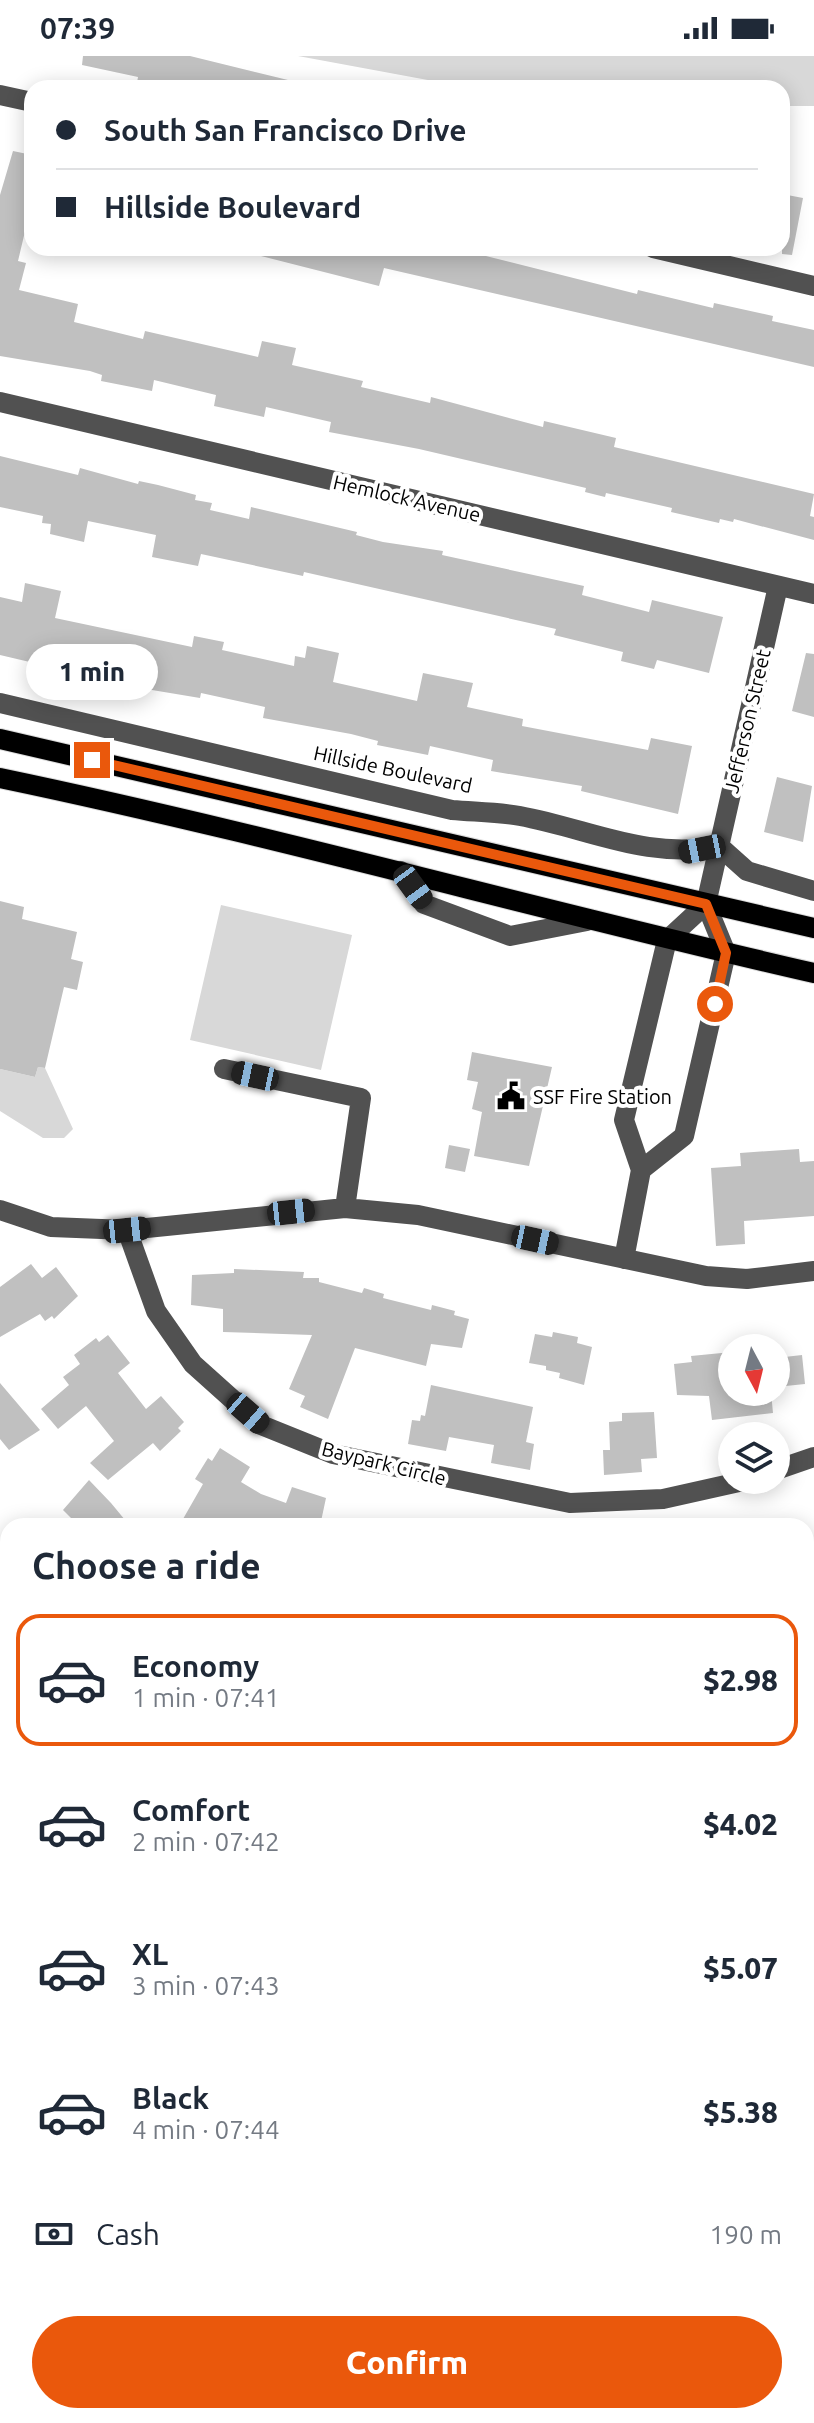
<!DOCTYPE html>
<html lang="en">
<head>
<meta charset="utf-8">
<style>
	body { margin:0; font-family:Ubuntu,sans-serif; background:#f6f6f7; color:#1f2937; height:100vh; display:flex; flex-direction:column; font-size:30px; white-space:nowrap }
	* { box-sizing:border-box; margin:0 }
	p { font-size:26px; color:#747a83 }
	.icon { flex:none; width:44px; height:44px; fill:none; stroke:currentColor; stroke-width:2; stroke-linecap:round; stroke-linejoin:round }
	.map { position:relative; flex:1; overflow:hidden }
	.side { position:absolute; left:0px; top:1462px; width:814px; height:906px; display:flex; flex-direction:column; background:#fff; border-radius:24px 24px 0 0; box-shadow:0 4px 20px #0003 }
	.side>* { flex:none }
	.guide { position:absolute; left:24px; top:24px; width:766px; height:176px; border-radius:24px; box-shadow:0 4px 20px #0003; display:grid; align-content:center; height:176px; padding:0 32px; background:#fff }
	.needle { width:52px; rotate:173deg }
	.fabs { position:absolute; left:718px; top:1278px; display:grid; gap:16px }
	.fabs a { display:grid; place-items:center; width:72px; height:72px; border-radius:50%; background:#fff; box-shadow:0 4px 20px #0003; font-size:40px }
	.end { position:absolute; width:36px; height:36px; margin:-18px; border:10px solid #ea580c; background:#fff; box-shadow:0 0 0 4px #fff }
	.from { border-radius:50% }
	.bubble { position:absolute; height:56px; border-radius:28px; background:#fff; box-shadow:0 4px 20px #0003; font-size:26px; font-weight:800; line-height:56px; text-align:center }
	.car { position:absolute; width:24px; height:48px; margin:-24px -12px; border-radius:10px; box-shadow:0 0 6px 2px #0007; background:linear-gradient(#222 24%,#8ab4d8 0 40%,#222 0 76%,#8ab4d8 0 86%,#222 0) }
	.guide b { display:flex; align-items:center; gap:28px; height:76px; font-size:30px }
	.guide b+b { border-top:2px solid #e0e1e3 }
	.guide i { width:20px; height:20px; background:#1f2937 }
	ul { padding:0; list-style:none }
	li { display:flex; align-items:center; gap:24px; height:132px; margin:0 16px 12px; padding:0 16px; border:4px solid transparent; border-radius:24px }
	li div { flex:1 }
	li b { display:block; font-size:30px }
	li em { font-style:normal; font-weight:800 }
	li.current { border-color:#ea580c }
	li>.icon { width:72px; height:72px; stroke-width:1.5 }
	h2 { padding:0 32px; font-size:36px; line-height:96px }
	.pay { display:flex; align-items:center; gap:20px; height:88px; padding:0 32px; font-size:30px }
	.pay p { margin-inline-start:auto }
	.primary-button { display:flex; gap:16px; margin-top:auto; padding:16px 32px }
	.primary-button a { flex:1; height:92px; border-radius:48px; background:#ea580c; color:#fff; font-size:32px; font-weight:800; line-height:92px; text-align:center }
	.status { display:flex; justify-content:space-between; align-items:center; height:56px; padding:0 40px; background:#fff; direction:ltr }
	.status svg { height:22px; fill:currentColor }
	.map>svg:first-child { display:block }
</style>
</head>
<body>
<div class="status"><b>07:39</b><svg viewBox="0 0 49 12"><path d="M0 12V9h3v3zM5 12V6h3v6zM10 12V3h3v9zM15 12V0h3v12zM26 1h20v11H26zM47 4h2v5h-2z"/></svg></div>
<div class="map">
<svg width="814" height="2367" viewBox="0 0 814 2367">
	<rect width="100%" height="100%" fill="#fff"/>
	<path fill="#d8d8d8" d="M 298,0 L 814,0 L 814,50 L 782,50 L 782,32 L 471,32 Z
		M 221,849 L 352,879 L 321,1014 L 190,984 Z
		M 38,1011 L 45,1012 L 73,1073 L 64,1082 L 43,1082 L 0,1055 L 0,1013 L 35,1021 Z
		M 814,2074 L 814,2367 L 0,2367 L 0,2190 L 8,2192 L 8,2360 L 806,2360 L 806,2075 Z"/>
	<path fill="#c0c0c0" d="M 83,0 L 190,0 L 288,24 L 288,32 L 136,32 L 138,21 L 82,9 Z
		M 13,95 L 32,99 L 32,146 L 18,205 L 26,207 L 19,234 L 78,248 L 74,266 L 143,283 L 145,275 L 258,301 L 262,285 L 296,292 L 292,309 L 363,325 L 361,331 L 430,347 L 431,341 L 543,371 L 544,365 L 616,382 L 614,391 L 814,438 L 810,460 L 814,461 L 814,484 L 734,463 L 733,466 L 720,463 L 719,467 L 671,456 L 672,452 L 606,437 L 605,441 L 585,436 L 586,432 L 419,393 L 329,376 L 331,366 L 266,351 L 264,361 L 214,350 L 216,339 L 154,324 L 152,335 L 101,325 L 102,319 L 90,315 L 0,300 L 0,139 Z
		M 782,138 L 803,142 L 792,199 L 782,198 Z
		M 262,192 L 454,192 L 637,238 L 638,234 L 713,252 L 714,247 L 773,260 L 772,265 L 814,274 L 814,311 L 384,212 L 379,230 L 261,200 Z
		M 0,400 L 78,419 L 80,412 L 138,428 L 139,425 L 158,429 L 196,439 L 195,444 L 212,447 L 210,454 L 249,463 L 251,451 L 357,476 L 356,479 L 383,486 L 443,495 L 442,499 L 584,530 L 582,539 L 649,556 L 652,544 L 723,561 L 709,617 L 657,604 L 654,613 L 621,605 L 623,596 L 554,579 L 556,573 L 304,516 L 303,520 L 201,498 L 198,510 L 152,501 L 156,479 L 88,465 L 84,486 L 50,478 L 51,468 L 42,467 L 43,460 L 0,451 Z
		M 25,527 L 61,535 L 55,562 L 192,591 L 194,580 L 224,586 L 222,594 L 294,610 L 295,600 L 305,602 L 307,590 L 339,597 L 333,626 L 417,645 L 423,617 L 473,627 L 467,651 L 523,663 L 522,670 L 648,694 L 651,682 L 692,690 L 678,758 L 581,735 L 582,730 L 491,715 L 493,704 L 430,690 L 428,699 L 377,689 L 378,685 L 351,678 L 263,662 L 265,651 L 201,637 L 200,642 L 140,632 L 0,599 L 0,541 L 22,546 Z
		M 806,597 L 814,598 L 814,661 L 792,655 Z
		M 777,721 L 812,730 L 803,786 L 764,776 Z
		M 0,845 L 24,851 L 22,863 L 77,876 L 71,903 L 83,906 L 77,934 L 64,931 L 45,1012 L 38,1011 L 35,1021 L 0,1013 Z
		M 472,996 L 552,1011 L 529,1110 L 474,1100 L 482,1056 L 472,1053 L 478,1026 L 467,1024 Z
		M 449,1089 L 470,1093 L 465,1116 L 445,1112 Z
		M 799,1093 L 800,1106 L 814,1105 L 814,1160 L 744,1165 L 745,1188 L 716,1190 L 711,1112 L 741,1110 L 740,1097 Z
		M 31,1208 L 42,1222 L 56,1211 L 78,1240 L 54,1263 L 52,1260 L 45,1265 L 40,1258 L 0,1281 L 0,1231 Z
		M 234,1213 L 304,1216 L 303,1222 L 319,1222 L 319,1226 L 362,1237 L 364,1232 L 384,1238 L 383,1242 L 431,1254 L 432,1249 L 455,1255 L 454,1259 L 469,1263 L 462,1292 L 431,1288 L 426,1310 L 355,1292 L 328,1363 L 300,1351 L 305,1340 L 289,1333 L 312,1279 L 223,1276 L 223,1253 L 191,1249 L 192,1219 L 234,1217 Z
		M 553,1276 L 578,1281 L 577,1287 L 592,1291 L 584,1329 L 559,1322 L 560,1317 L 546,1314 L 546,1310 L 529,1307 L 535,1278 L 552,1281 Z
		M 108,1279 L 130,1307 L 118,1317 L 146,1353 L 161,1340 L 184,1366 L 178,1372 L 181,1375 L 160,1395 L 153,1387 L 108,1424 L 90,1407 L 114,1385 L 86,1350 L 58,1373 L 41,1353 L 69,1329 L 63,1321 L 80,1308 L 74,1299 L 96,1282 L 99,1286 Z
		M 732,1296 L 732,1336 L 771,1336 L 773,1357 L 712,1364 L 709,1340 L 677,1339 L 674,1308 L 692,1306 L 691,1300 Z
		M 802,1299 L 805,1328 L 776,1331 L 776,1302 Z
		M 0,1327 L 40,1374 L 9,1394 L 0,1383 Z
		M 431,1329 L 533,1351 L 526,1386 L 534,1388 L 530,1414 L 491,1407 L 494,1389 L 449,1381 L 446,1395 L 408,1388 L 412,1364 L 420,1365 L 421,1359 L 425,1360 Z
		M 654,1356 L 657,1402 L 641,1403 L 642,1416 L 604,1419 L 603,1394 L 610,1394 L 609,1366 L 622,1365 L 622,1357 Z
		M 220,1392 L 250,1411 L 241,1426 L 261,1438 L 286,1447 L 292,1431 L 326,1442 L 320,1470 L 226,1470 L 213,1462 L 208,1470 L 179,1470 L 203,1428 L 195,1423 L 208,1402 L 212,1405 Z
		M 89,1424 L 111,1447 L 130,1470 L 79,1470 L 63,1454 Z"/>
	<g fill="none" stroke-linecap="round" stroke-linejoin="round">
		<defs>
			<path id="major" d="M 0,683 L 814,872
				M 0,722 C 273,779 542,855 814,917"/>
		</defs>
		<use href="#major" stroke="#dbdbdb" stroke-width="22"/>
		<path stroke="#515151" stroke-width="20" d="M 0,39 L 32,46
			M 653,192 L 814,230
			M 0,346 L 814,538
			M 0,647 L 452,754 C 475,756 498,756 520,760 C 590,773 647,804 719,790
			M 719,790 L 747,815 L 814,835
			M 401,815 L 424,848 L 510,880 L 587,865
			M 706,848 L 778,530
			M 224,1013 L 361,1042 L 345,1152
			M 641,1114 L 684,1080 L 726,897 L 706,848
			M 0,1154 L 51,1171 L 127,1174 L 345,1152 L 418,1159 L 706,1220 L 747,1223 L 814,1215
			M 127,1174 L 156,1255 L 193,1308 L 261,1369 L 333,1398 L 570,1447 L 663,1443 L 748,1424
			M 624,1203 L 641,1114 L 624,1064 L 667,884 L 706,848
			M 776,1414 L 814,1401
			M 0,1691 L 8,1697
			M 806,1855 L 814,1853
			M 0,2157 L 8,2158"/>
		<use href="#major" stroke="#000" stroke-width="20"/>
	</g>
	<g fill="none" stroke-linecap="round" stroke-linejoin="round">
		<path stroke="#ea580c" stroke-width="10" d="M 92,704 L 706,848 L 726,897 L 715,948"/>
	</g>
	<defs>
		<symbol id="civic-bare" viewBox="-9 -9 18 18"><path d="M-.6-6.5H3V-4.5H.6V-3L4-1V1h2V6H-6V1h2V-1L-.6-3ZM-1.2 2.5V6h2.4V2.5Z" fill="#000" stroke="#fff" stroke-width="2.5" paint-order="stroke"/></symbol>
	</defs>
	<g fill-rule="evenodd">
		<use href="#civic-bare" x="491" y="1020" width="40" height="40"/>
	</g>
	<g text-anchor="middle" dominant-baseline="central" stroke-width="8" stroke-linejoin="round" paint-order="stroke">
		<g font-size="20" fill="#000" stroke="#fff">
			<text transform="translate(407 442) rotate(13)">Hemlock Avenue</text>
			<text transform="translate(747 665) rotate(-77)">Jefferson Street</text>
			<text transform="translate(393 713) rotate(12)">Hillside Boulevard</text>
			<text transform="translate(384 1407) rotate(14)">Baypark Circle</text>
		</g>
		<g font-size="20" fill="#000" stroke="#fff" text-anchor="start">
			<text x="533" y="1040">SSF Fire Station</text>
		</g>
	</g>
</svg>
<div class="fabs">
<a><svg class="needle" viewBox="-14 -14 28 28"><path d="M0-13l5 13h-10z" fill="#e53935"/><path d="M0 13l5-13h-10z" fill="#747a83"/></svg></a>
<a><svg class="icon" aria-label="layers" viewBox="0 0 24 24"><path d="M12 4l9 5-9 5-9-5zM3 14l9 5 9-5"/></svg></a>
</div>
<i class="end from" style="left:715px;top:948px"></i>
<i class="end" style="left:92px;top:704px"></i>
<div class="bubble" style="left:26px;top:588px;width:132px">1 min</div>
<i class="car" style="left:702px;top:793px;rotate:259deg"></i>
<i class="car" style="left:413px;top:831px;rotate:144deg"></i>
<i class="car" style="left:255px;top:1020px;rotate:282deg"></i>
<i class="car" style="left:291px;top:1156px;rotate:84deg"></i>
<i class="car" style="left:127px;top:1174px;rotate:84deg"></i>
<i class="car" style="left:535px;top:1184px;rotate:102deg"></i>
<i class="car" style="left:248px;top:1357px;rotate:131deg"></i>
<div class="guide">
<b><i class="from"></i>South San Francisco Drive</b>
<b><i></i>Hillside Boulevard</b>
</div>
<section class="side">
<h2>Choose a ride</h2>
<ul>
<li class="current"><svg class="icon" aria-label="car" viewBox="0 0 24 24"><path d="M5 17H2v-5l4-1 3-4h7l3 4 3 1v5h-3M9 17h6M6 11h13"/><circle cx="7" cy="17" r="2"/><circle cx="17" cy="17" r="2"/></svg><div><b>Economy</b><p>1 min · 07:41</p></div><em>$2.98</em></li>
<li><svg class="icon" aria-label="car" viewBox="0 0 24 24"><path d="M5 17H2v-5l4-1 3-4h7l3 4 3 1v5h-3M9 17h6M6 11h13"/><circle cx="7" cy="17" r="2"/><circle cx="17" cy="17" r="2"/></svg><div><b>Comfort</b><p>2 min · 07:42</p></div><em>$4.02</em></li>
<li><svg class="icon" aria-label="car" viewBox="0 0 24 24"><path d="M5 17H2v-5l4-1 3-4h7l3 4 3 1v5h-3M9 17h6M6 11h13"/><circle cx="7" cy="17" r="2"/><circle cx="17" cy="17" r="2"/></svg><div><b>XL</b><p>3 min · 07:43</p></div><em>$5.07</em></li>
<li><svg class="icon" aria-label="car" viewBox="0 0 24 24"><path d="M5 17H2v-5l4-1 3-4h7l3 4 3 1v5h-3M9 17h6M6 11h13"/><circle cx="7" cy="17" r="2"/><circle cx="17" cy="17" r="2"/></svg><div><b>Black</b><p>4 min · 07:44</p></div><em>$5.38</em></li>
</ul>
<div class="pay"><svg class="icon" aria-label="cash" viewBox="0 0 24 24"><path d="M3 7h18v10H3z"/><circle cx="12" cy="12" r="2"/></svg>Cash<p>190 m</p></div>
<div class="primary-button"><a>Confirm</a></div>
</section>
</div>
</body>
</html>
